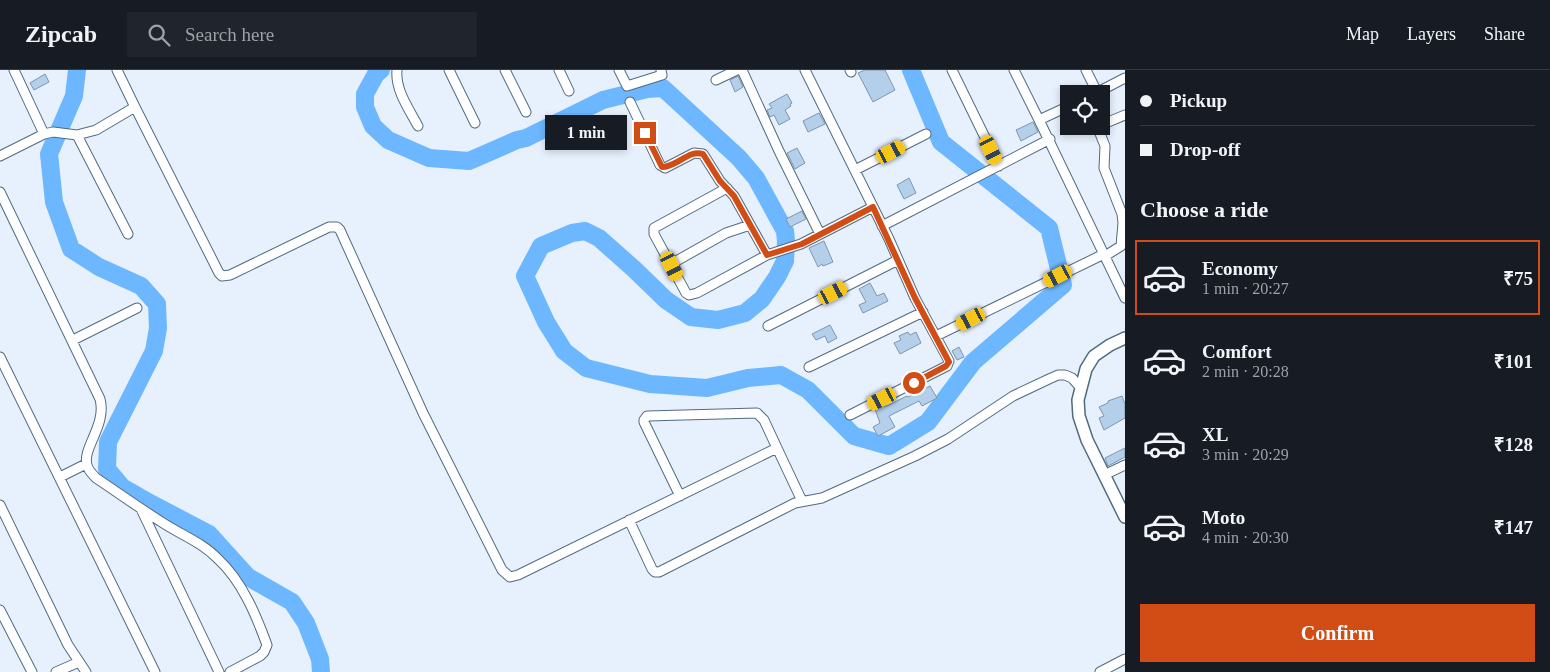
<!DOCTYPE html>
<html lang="en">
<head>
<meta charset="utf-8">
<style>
	body { margin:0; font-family:"Times New Roman",serif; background:#20242c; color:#f1f3f6; height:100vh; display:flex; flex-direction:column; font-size:19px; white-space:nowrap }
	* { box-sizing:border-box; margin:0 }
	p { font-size:16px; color:#9ea1a6 }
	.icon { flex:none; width:28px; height:28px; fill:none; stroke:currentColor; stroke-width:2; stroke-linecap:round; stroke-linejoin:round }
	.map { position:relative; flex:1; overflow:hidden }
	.side { display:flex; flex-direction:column; background:#171b24; width:425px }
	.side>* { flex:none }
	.banner { display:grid; align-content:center; height:110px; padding:0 15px; background:#171b24 }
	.fabs { position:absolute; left:1060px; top:15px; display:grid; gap:10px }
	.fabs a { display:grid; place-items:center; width:50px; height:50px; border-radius:0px; background:#171b24; box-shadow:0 2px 8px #0003; font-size:25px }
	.end { position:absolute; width:22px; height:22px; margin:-11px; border:6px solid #d24c15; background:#fff; box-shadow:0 0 0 2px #fff }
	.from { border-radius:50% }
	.bubble { position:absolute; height:35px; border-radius:0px; background:#171b24; box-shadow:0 2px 8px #0003; font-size:16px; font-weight:700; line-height:35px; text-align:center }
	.car { position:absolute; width:15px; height:30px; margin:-15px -8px; border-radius:6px; box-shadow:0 0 4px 1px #0007; background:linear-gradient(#f5c518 24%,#345 0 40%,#f5c518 0 76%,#345 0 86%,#f5c518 0) }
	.banner b { display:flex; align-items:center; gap:18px; height:48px; font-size:19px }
	.banner b+b { border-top:1px solid #363941 }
	.banner i { width:12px; height:12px; background:#f1f3f6 }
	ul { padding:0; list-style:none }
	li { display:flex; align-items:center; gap:15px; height:75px; margin:0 10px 8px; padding:0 5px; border:2px solid transparent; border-radius:0px }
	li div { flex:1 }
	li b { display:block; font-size:19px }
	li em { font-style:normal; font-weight:700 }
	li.current { border-color:#d24c15 }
	li>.icon { width:45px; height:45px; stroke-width:1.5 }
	h2 { padding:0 15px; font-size:22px; line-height:60px }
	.primary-button { display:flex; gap:10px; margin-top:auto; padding:10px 15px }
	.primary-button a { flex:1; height:58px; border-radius:0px; background:#d24c15; color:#fff; font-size:20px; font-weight:700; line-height:58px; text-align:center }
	header { display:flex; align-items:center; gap:30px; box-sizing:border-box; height:70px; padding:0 25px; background:#171b24; border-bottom:1px solid #363941 }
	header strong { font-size:24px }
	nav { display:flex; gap:28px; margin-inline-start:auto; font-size:18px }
	.search { width:350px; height:45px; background:#20242c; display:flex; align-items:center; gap:12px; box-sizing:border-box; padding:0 18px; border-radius:0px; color:#9ea1a6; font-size:19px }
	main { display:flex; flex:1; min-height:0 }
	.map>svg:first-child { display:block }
</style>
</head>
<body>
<header>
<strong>Zipcab</strong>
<div class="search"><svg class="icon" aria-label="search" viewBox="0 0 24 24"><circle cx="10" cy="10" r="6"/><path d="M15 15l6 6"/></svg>Search here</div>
<nav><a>Map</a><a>Layers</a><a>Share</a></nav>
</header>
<main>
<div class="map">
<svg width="1125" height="602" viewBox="0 0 1125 602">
	<rect width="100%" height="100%" fill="#e7f1fd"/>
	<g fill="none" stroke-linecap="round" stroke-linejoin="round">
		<path stroke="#6cb7ff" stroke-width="18" d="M 77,0 L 74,26 L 49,84 L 54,132 L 71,179 L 99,197 L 141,216 L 157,234 L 158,258 L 154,281 L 108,372 L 107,399 L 122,417 L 148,432 L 209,464 L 248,507 L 292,532 L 306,553 L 320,589 L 321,602
			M 381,0 L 376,4 L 365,24 L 365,37 L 373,56 L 388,70 L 429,88 L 469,91 L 517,70 L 526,68 L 603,30 L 647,19 L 663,18 L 739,88 L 756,108 L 785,161 L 786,171 L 785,191 L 777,207 L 762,229 L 745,243 L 718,250 L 691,247 L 666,230 L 634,199 L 599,168 L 585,161 L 572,163 L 541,176 L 525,206 L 546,252 L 564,281 L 586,298 L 650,314 L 707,318 L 748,308 L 781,305 L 808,320 L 854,366 L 889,376 L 928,352 L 973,292 L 1063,215 L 1049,158 L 941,72 L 911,0"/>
	</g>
	<path fill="#b4cfea" stroke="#7d96af" d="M 865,0 L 885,0 L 895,20 L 873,32 L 858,3 Z
		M 45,4 L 49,12 L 34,20 L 30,13 Z
		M 738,6 L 743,17 L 735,22 L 730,10 Z
		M 787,24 L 792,33 L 790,34 L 791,36 L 785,40 L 790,49 L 779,55 L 774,45 L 770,47 L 767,40 L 772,38 L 769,34 Z
		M 819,43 L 825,54 L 808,62 L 803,51 Z
		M 1033,52 L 1038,62 L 1021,71 L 1016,60 Z
		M 797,78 L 805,93 L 795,99 L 787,83 Z
		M 909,108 L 916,123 L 904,129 L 897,115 Z
		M 802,141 L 806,149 L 790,157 L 786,149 Z
		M 824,171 L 833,192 L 823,196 L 822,194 L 818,197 L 809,178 Z
		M 870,213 L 877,226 L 884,223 L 888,231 L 863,243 L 859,235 L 866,232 L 859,219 Z
		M 830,255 L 837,268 L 828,273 L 825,266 L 816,270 L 812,264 Z
		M 908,262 L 910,265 L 916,262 L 921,273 L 900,284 L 894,273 L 901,270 L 899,266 Z
		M 959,277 L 964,287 L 957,290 L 952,281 Z
		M 930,316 L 937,328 L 922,336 L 919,331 L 889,346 L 895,357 L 878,366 L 873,357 L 880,353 L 875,339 L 882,336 L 887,336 L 907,326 L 908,327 Z
		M 1122,326 L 1125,334 L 1125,348 L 1104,360 L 1099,348 L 1104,346 L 1099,337 L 1108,333 L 1108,331 Z
		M 1125,378 L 1125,387 L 1108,396 L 1105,388 Z"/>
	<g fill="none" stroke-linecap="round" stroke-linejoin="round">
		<defs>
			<path id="minor" d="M 14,0 L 44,64
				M 397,0 C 395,20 409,39 418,56
				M 449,0 L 475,53
				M 505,0 L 526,42
				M 559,0 L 569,21
				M 619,0 L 627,16 L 662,5 L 661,0
				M 742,0 L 779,81 L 820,164
				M 805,0 L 889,169 L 915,228 L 949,291 L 947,296 L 850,345
				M 850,0 L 851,2
				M 952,0 L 999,96
				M 1014,0 L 1039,50
				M 1086,0 L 1097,22
				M 716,10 L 737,0
				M 1094,24 L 1125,8
				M 630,32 L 660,95 L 665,98 L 694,83 L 703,84 L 720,111 L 734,126 L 767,185
				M 1069,36 L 1039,50 L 1125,228
				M 135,37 L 219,203 L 222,206 L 230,205 L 329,157 L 337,157 L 340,160 L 423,343 L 502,500 L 510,507 L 518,505 L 777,378 L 802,431
				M 1101,55 L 1125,45
				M 1097,56 L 1105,76 L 1104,98 L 1122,144 L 1123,153 L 1121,176 L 1105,186
				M 77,65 L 128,164
				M 0,86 L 44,64 L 53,62 L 77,65 L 96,60 L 135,37 L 117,0
				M 855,100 L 926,64
				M 727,118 L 654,158 L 654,164 L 686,223 L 689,225 L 697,223 L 767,185 L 801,174 L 873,137
				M 0,122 L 100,329 C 107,355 82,378 87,395 C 88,400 92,404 96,408 C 117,422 138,437 160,451 C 179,464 202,472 218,489 C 242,511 256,545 267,575 L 264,582 L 260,586 L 230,602
				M 882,156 L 1050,69
				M 671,194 L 726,163 L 750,155
				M 768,256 L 898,190
				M 936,266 L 1104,184
				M 73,270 L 137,238
				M 0,287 L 155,602
				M 809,297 L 923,242
				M 1104,405 L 1125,395
				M 60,407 L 86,394
				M 680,426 L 644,352 L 644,350 L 647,346 L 757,343 L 764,350 L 777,378
				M 0,435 L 68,575 L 86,602
				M 141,439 L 219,602
				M 629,450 L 652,499 L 655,502 L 659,502 L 795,433 L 822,428 L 915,386 L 948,369 L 1013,326 L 1049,309 L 1058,305 L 1065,305 L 1072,308 L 1080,317
				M 0,540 L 32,602
				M 56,602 L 79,592
				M 1100,602 L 1125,589"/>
			<path id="tertiary" d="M 1125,268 L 1110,275 L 1094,286 L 1086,299 L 1078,330 L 1079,346 L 1087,370 L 1125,447"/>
		</defs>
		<use href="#minor" stroke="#526a81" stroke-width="11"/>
		<use href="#tertiary" stroke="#526a81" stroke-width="14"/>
		<use href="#minor" stroke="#fff" stroke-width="9"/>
		<use href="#tertiary" stroke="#fff" stroke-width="11"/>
	</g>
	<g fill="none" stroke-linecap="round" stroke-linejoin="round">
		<path stroke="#d24c15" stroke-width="6" d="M 645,63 L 662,97 C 677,97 689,79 703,84 L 720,111 L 734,126 L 767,185 L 802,174 L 873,137 L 915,228 L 949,292 L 946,296 L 914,313"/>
	</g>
</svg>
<div class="fabs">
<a><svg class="icon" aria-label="locate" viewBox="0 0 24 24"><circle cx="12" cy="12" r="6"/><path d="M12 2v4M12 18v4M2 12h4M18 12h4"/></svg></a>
</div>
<i class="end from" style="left:914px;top:313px"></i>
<i class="end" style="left:645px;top:63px"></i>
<div class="bubble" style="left:545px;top:45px;width:82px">1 min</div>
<i class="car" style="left:991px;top:80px;rotate:154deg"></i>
<i class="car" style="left:891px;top:82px;rotate:63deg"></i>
<i class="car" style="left:672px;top:196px;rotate:153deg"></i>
<i class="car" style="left:1058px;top:206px;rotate:243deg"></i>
<i class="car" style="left:833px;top:223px;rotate:63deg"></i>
<i class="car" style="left:971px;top:249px;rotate:243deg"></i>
<i class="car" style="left:882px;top:329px;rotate:243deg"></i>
</div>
<section class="side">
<div class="banner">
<b><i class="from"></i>Pickup</b>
<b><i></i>Drop-off</b>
</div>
<h2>Choose a ride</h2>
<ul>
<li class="current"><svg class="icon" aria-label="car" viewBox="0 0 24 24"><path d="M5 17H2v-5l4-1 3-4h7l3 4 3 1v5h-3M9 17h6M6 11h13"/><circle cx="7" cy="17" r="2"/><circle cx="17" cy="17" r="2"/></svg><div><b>Economy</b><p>1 min · 20:27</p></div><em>₹75</em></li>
<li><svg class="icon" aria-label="car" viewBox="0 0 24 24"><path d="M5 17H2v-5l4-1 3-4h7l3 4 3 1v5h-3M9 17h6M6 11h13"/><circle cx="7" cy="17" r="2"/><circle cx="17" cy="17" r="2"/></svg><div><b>Comfort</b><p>2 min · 20:28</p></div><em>₹101</em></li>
<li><svg class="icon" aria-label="car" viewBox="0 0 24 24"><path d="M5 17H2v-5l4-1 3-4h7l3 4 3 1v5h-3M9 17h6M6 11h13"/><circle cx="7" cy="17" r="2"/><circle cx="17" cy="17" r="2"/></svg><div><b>XL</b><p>3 min · 20:29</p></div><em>₹128</em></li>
<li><svg class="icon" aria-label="car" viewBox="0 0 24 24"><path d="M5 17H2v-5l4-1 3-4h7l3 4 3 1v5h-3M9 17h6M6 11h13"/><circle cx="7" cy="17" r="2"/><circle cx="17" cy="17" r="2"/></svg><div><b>Moto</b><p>4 min · 20:30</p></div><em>₹147</em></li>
</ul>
<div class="primary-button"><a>Confirm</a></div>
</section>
</main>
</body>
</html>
